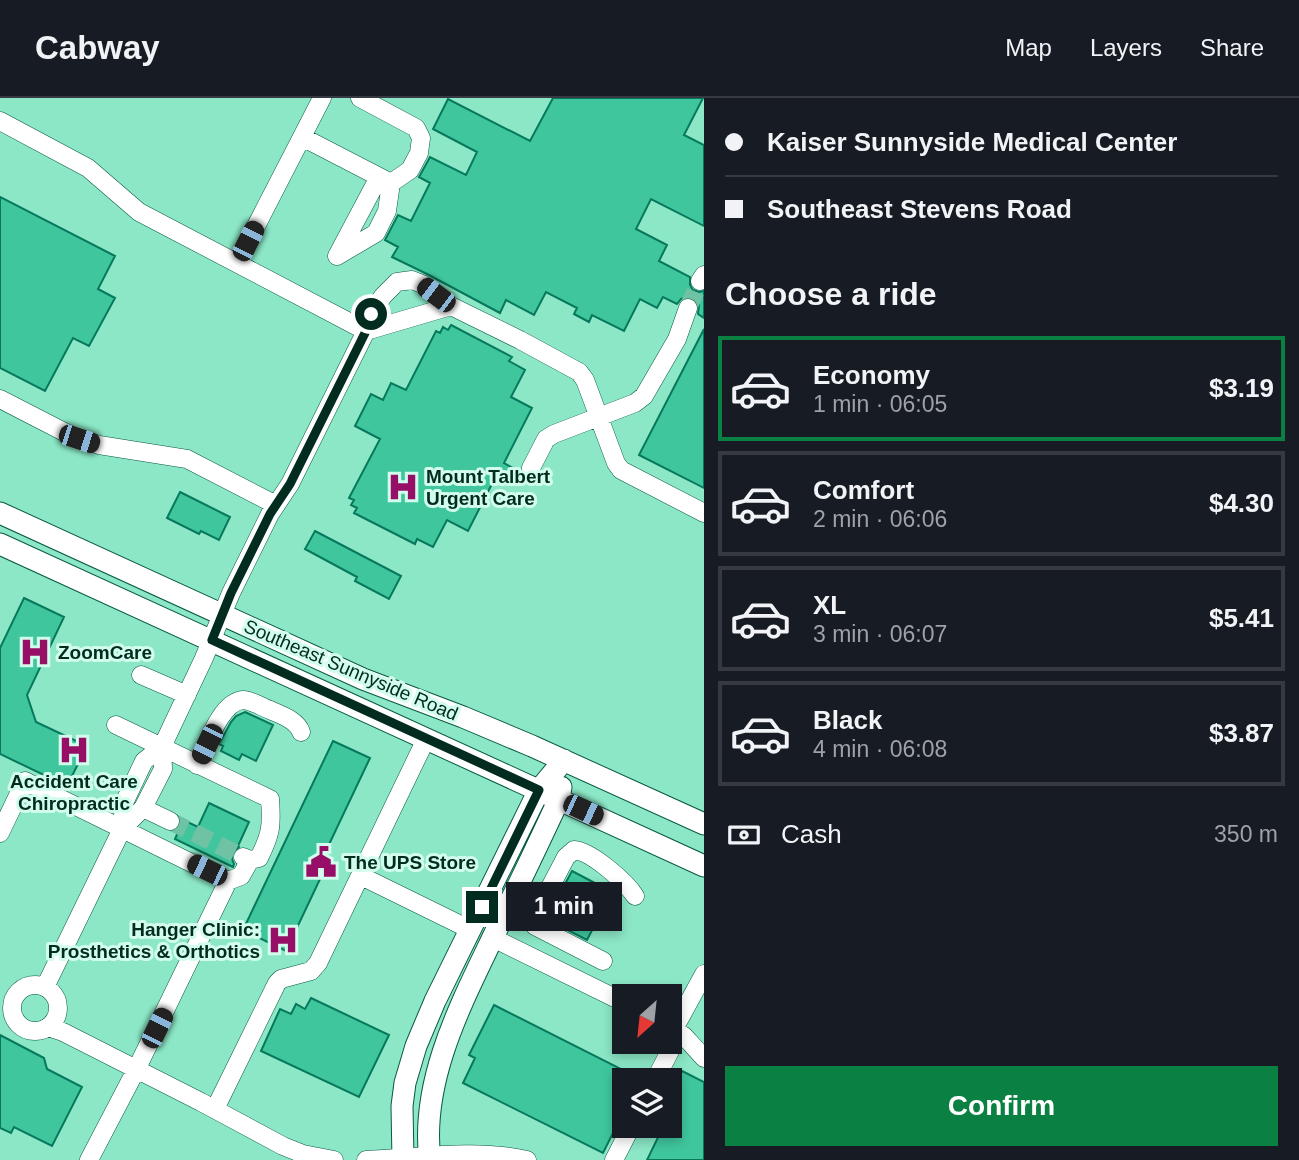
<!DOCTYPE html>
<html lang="en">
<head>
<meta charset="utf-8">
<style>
	body { margin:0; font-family:Helvetica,sans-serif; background:#242831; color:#f1f3f6; height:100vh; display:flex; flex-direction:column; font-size:26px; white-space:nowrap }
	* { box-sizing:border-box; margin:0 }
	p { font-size:23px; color:#9ea1a6 }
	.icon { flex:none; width:38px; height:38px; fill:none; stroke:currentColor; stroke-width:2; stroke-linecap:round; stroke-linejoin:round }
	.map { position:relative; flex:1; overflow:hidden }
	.sheet { display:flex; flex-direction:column; background:#171b24; width:595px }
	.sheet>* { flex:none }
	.hud { display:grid; align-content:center; height:154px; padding:0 21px; background:#171b24 }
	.needle { width:46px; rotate:207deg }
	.fabs { position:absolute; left:612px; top:886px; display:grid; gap:14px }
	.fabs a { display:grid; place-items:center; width:70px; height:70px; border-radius:0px; background:#171b24; box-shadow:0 4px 10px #0003; font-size:35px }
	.end { position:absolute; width:32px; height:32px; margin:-16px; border:9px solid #022c20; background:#fff; box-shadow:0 0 0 4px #fff }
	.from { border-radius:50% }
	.bubble { position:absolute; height:49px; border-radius:0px; background:#171b24; box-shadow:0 4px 10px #0003; font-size:23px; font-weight:700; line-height:49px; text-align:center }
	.car { position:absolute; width:21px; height:42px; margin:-21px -10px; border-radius:9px; box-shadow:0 0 5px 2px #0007; background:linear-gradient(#222 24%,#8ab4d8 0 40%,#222 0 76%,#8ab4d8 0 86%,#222 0) }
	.hud b { display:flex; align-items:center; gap:24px; height:66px; font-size:26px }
	.hud b+b { border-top:2px solid #363941 }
	.hud i { width:18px; height:18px; background:#f1f3f6 }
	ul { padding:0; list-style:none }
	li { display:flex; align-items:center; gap:21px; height:105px; margin:0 14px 10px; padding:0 7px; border:4px solid #363941; border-radius:0px }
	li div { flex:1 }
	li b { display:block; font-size:26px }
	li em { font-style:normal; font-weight:700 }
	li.selected { border-color:#0b8043 }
	li>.icon { width:63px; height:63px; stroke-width:1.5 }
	h2 { padding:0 21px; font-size:32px; line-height:84px }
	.pay { display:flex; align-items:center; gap:18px; height:77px; padding:0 21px; font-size:26px }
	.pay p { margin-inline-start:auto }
	.button { display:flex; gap:14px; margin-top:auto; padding:14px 21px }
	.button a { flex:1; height:80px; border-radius:0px; background:#0b8043; color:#fff; font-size:28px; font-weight:700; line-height:80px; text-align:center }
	header { display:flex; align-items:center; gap:42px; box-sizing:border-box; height:98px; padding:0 35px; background:#171b24; border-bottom:2px solid #363941 }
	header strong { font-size:33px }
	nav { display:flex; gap:38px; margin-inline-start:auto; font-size:24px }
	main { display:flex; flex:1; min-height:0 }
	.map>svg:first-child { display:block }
</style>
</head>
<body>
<header>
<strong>Cabway</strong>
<nav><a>Map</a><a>Layers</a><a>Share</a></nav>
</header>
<main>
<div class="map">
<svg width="704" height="1062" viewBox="0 0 704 1062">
	<rect width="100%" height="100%" fill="#8be7c6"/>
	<path fill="#3fc69d" stroke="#07785c" stroke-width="2" d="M 553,0 L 703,0 L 684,37 L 704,47 L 704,128 L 651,101 L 636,131 L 667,147 L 659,163 L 690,179 L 690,187 L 693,192 L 699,194 L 704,193 L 704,220 L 698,216 L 699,207 L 696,202 L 691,199 L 681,201 L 677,206 L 663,199 L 657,210 L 640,201 L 624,233 L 592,217 L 589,224 L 574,216 L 577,210 L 546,194 L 534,217 L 506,202 L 500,215 L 427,176 L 392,159 L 398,149 L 385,142 L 398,117 L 411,123 L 430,85 L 419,79 L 430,59 L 466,77 L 477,54 L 433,31 L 448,1 L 530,43 Z
		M 0,99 L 115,158 L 98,191 L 115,200 L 89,248 L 73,240 L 45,293 L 0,270 Z
		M 451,227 L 512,259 L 509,263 L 525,272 L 511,299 L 532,310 L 504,365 L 518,373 L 511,386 L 496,378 L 468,433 L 447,422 L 433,449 L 417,441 L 415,446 L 354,415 L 357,410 L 351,407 L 354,402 L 349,400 L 380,341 L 355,328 L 371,296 L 383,302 L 391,285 L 406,292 L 436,233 L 440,235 L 443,229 L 448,232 Z
		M 704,231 L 704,390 L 639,357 Z
		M 180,394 L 230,419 L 219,442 L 201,433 L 199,436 L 167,420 Z
		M 315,433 L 401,478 L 389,501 L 355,483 L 357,479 L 305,451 Z
		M 24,500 L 64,519 L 27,597 L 36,624 L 87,648 L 67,688 L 0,656 L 0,550 Z
		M 245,614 L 273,627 L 256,663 L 242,656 L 239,662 L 221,653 L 223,648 L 219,646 L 231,624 L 236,618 Z
		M 333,643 L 370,660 L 324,757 L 330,760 L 286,853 L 243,832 Z
		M 209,705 L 249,724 L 238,748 L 239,749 L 232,755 L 232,761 L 234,766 L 233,769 L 175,741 L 178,734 L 175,733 L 180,727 L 181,721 L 198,729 Z
		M 572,773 L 612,794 L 587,842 L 546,821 Z
		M 311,900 L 389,937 L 359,999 L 261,953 L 280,911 L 291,916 L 296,906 L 305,911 Z
		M 494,907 L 625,973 L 625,1011 L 603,1055 L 463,985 L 475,960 L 469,957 Z
		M 0,937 L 44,960 L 47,971 L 82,989 L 52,1048 L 14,1029 L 11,1035 L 0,1030 Z
		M 682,973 L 704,984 L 704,1062 L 647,1062 L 664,1027 L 670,1027 L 670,995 Z"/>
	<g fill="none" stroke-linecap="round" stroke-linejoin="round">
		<path stroke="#70c2a5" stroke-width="18" stroke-dasharray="18 9" stroke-linecap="butt" d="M 688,210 L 700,183
			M 170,723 L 243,759"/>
		<defs>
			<path id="minor" d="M 0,23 L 88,70 L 139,114 L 366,233 L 451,208
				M 302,39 L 391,85
				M 337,158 L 376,135 L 387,113 L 391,85 L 410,72 L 419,55 L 421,40 L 416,30 L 360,0
				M 337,158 L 379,79
				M 237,165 L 322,0
				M 700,183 L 704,177
				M 0,301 L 72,338 L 99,347 L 187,361 L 276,407
				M 531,370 L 546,341 L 554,336 L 635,305 L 644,298 L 677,241 L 688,210
				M 141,577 L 187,597
				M 116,627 L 270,701 C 272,728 271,736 259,760 L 250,762 L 243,759
				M 197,667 C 206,649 221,602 244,602 C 253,603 262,609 270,612 C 281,617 297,622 301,634
				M 143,710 L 170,723
				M 122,731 L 124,705 L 144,663 L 162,649 L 204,560 L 231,495 L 270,416 L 290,386 L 366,233 L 371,216 L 383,198 L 397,184 L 412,182 L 422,186 L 451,208 L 520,242 L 579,274 L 585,282 L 616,365 L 621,372 L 704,415
				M 0,735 L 25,683 L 228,783
				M 361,778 L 471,832
				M 493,840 L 625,905
				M 603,863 L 535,828 L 534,820 L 566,759 L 574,752 C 591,753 626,784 635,798
				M12 910a23 23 0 1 1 46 0a23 23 0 1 1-46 0Z
				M 45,889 L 122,731 L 143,710 L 163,671 L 162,649
				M 48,929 L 63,934 L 201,1004 L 283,1048 L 303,1056 L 334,1062
				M 670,929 L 684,938 L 704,960
				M 655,982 L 670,953 L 674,931 L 704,876
				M 215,1011 L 277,885 L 281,881 L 311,873 L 318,865 L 426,641
				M 89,1062 L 136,972 L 228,783 L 241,778 L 250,762
				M 366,1062 C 419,1060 474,1050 527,1062
				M 614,1062 L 632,1027"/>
			<path id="major" d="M 0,415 L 363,581 L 463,619 L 532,648 L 704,726
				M 0,446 L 704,768
				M 403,1062 L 402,1008 L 405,985 L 416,948 L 435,903 L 539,692 L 564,662
				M 430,1062 C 420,983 461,906 494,837 C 516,792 538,747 559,701 L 561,689"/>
		</defs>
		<use href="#minor" stroke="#085944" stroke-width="19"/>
		<use href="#major" stroke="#085944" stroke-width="23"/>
		<use href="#minor" stroke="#fff" stroke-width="18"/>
		<use href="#major" stroke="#fff" stroke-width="21"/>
	</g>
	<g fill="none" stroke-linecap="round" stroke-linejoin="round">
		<path stroke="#022c20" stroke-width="9" d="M 371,216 L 366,233 L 290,386 L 270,416 L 231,495 L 212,542 L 539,692 L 482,809"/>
	</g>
	<defs>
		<symbol id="hospital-bare" viewBox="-9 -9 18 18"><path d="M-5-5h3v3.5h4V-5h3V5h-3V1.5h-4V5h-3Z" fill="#960e65" stroke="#d2fdec" stroke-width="2.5" paint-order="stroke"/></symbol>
		<symbol id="civic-bare" viewBox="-9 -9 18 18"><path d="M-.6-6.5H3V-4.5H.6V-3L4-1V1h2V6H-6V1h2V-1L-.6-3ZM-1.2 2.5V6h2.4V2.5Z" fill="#960e65" stroke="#d2fdec" stroke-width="2.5" paint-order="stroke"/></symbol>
	</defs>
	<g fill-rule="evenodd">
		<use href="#hospital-bare" x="381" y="367" width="44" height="44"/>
		<use href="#hospital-bare" x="13" y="532" width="44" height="44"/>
		<use href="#hospital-bare" x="52" y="630" width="44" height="44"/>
		<use href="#civic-bare" x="299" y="742" width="44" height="44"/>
		<use href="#hospital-bare" x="261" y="820" width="44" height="44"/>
	</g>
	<g text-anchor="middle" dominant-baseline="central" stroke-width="6" stroke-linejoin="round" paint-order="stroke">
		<g font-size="19" font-weight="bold" fill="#022c20" stroke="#d2fdec" text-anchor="start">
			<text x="426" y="378">Mount Talbert<tspan x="426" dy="22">Urgent Care</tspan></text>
			<text x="58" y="554">ZoomCare</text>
			<text x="74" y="683" text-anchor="middle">Accident Care<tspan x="74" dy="22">Chiropractic</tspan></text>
			<text x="344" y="764">The UPS Store</text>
			<text x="260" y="831" text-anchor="end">Hanger Clinic:<tspan x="260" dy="22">Prosthetics &amp; Orthotics</tspan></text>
		</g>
		<g font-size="19" fill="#022c20" stroke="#d2fdec">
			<text transform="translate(351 572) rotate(23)">Southeast Sunnyside Road</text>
		</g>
	</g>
</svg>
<div class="fabs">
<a><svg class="needle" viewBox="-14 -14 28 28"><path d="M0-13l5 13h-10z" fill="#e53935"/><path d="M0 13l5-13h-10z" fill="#9ea1a6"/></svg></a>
<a><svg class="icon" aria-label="layers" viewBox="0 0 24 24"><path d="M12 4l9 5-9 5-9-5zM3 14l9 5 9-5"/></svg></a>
</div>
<i class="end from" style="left:371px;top:216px"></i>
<i class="end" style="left:482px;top:809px"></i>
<div class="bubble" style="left:506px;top:784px;width:116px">1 min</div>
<i class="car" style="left:248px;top:143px;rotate:27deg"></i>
<i class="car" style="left:436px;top:197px;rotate:307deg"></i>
<i class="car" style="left:79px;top:341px;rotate:108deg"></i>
<i class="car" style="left:207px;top:646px;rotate:206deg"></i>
<i class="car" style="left:583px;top:712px;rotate:115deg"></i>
<i class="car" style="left:207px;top:772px;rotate:296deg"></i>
<i class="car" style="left:157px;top:930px;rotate:26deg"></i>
</div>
<section class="sheet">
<div class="hud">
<b><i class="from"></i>Kaiser Sunnyside Medical Center</b>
<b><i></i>Southeast Stevens Road</b>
</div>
<h2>Choose a ride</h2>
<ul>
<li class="selected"><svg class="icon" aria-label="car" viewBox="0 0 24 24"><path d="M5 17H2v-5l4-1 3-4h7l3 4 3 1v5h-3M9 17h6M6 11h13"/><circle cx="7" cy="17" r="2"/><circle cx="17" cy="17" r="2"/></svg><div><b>Economy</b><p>1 min · 06:05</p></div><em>$3.19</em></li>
<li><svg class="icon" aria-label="car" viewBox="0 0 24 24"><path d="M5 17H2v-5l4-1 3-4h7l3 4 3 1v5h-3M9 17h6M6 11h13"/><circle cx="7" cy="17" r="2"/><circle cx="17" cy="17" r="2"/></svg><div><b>Comfort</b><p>2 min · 06:06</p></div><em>$4.30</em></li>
<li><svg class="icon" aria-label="car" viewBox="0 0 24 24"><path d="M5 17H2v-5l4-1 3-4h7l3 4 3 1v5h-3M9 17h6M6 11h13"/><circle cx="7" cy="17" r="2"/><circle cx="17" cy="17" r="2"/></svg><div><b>XL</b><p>3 min · 06:07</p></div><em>$5.41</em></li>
<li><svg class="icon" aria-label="car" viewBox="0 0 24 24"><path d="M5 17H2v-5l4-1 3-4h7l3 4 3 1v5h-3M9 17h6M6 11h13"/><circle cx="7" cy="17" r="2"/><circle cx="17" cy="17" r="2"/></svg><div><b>Black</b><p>4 min · 06:08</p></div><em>$3.87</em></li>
</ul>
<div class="pay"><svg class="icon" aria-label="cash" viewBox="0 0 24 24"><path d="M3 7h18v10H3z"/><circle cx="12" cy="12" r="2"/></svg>Cash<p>350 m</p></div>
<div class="button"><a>Confirm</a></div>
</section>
</main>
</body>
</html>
